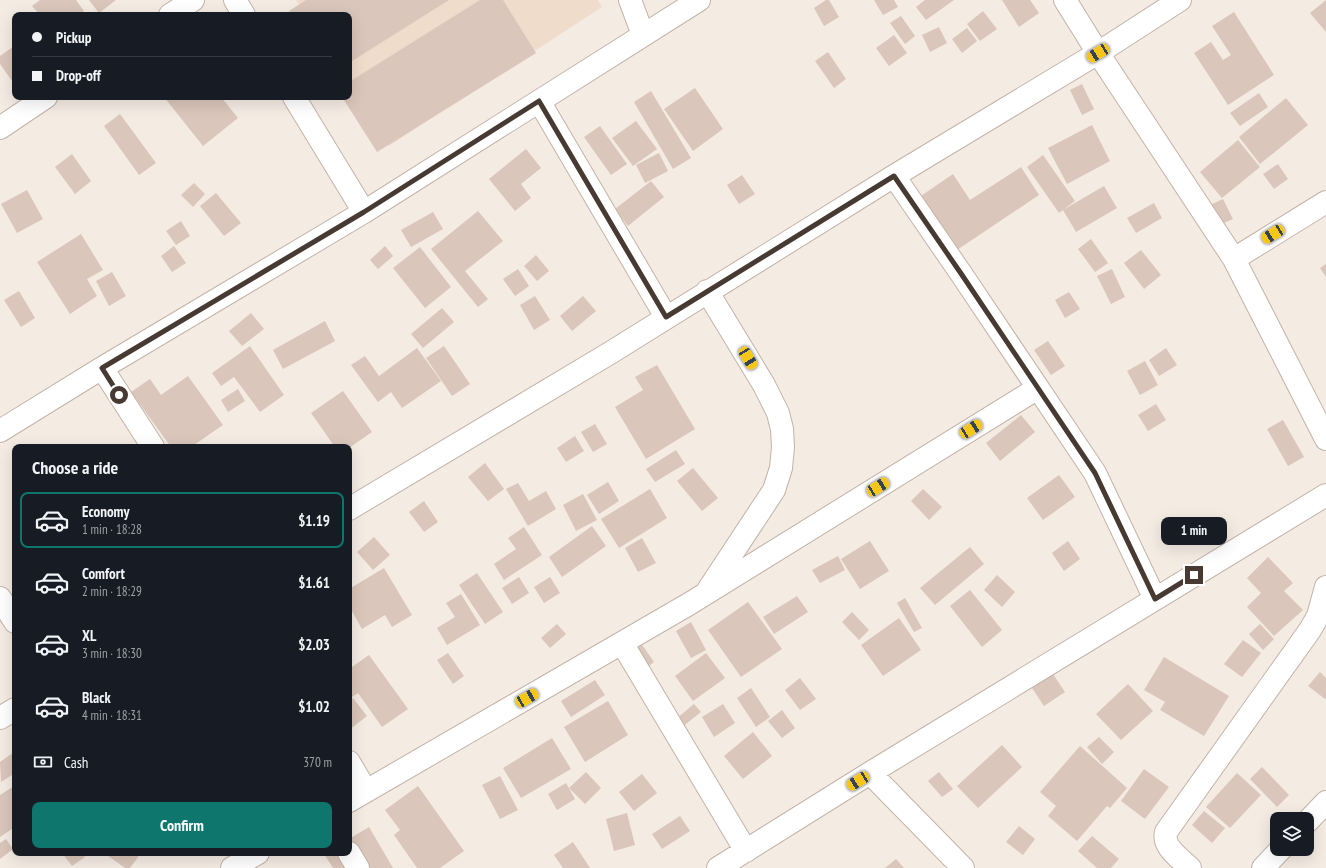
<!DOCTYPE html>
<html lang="en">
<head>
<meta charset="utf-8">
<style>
	body { margin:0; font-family:"PT Sans Narrow",sans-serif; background:#20242c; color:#f1f3f6; height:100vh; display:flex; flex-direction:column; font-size:15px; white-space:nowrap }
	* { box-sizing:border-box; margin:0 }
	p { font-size:13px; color:#9ea1a6 }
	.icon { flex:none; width:22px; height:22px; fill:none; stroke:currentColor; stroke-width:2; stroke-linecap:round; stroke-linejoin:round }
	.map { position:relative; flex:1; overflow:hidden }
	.drawer { position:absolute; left:12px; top:444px; width:340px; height:412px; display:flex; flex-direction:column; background:#171b24; border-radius:8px; box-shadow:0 4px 16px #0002 }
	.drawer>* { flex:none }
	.guide { position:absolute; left:12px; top:12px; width:340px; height:88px; border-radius:8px; box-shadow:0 4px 16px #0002; display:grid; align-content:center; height:88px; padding:0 20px; background:#171b24 }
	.controls { position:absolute; left:1270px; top:812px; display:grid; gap:8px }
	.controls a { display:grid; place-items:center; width:44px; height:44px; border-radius:8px; background:#171b24; box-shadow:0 4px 16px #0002; font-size:20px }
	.end { position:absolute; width:18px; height:18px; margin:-9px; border:5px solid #463a32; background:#fff; box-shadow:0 0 0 2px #fff }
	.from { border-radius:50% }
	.bubble { position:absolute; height:28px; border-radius:8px; background:#171b24; box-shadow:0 4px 16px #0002; font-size:13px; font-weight:800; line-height:28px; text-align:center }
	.car { position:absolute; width:12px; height:24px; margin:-12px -6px; border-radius:5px; box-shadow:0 0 3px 1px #0007; background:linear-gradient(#f5c518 24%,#345 0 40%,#f5c518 0 76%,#345 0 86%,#f5c518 0) }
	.guide b { display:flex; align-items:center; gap:14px; height:38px; font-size:15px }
	.guide b+b { border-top:1px solid #363941 }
	.guide i { width:10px; height:10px; background:#f1f3f6 }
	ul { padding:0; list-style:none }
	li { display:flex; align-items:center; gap:12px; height:56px; margin:0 8px 6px; padding:0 12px; border:2px solid transparent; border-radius:8px }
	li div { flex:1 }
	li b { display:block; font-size:15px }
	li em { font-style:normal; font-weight:800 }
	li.on { border-color:#0f766e }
	li>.icon { width:36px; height:36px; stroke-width:1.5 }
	h2 { padding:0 20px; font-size:18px; line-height:48px }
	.pay { display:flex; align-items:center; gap:10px; height:44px; padding:0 20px; font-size:15px }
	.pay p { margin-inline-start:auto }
	.action { display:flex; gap:8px; margin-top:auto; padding:8px 20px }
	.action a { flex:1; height:46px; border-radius:8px; background:#0f766e; color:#fff; font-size:16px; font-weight:800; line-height:46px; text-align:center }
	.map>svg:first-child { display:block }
</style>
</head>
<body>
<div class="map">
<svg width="1326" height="868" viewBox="0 0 1326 868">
	<rect width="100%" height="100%" fill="#f4ebe3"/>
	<path fill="#efdccb" d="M 296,0 L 598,0 L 602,7 L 389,146 L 349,83 L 349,15 L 305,15 Z"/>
	<path fill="#dac6ba" d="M 40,0 L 76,0 L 84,11 L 79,15 L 40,15 L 32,6 Z
		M 89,0 L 116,0 L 99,13 Z
		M 306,0 L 449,0 L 349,63 L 349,15 L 291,15 L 289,11 Z
		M 480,0 L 503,0 L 536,53 L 377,152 L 342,97 L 349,97 L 349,82 Z
		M 826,0 L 829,0 L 839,17 L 824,26 L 814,8 Z
		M 874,0 L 894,0 L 898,7 L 883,15 Z
		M 925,0 L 954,0 L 926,20 L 916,7 Z
		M 1002,0 L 1030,0 L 1039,13 L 1019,27 Z
		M 1326,0 L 1326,32 L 1310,13 Z
		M 983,11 L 997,29 L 980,41 L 967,24 Z
		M 1234,12 L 1274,75 L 1228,105 L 1194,53 L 1211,42 L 1223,60 L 1231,55 L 1212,26 Z
		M 901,16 L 915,36 L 905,44 L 890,23 Z
		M 939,27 L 947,43 L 930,52 L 922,35 Z
		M 967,28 L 977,41 L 962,53 L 952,39 Z
		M 894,35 L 907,53 L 889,66 L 876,48 Z
		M 14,46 L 15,48 L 15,79 L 12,81 L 0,64 L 0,56 Z
		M 828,52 L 846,79 L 834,88 L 815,61 Z
		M 1082,84 L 1094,109 L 1082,115 L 1070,90 Z
		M 695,88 L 723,129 L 693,151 L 664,109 Z
		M 651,91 L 691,158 L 673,169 L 634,102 Z
		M 1259,93 L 1268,107 L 1240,126 L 1230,113 Z
		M 164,97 L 221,97 L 238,118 L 203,146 Z
		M 1286,98 L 1308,125 L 1260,164 L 1239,137 Z
		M 120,114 L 156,163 L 139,175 L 104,126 Z
		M 636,121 L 657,149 L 633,166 L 612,138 Z
		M 1092,125 L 1110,161 L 1067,184 L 1048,148 Z
		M 600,126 L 627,164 L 611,175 L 584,137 Z
		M 1238,140 L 1260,167 L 1222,198 L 1200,172 Z
		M 526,149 L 541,168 L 521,184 L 531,198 L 515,211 L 489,179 Z
		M 659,153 L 668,171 L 645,183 L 636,165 Z
		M 72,154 L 91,181 L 75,194 L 55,167 Z
		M 1043,155 L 1075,201 L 1059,213 L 1027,167 Z
		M 1278,164 L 1288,179 L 1274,189 L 1263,174 Z
		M 1021,167 L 1039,195 L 954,252 L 918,198 L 953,174 L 970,200 Z
		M 742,175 L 755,194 L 739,204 L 727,185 Z
		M 651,181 L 664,197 L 628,226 L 615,209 Z
		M 194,183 L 205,194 L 193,207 L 181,195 Z
		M 1104,186 L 1117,208 L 1076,232 L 1063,210 Z
		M 27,190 L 43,219 L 17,233 L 1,204 Z
		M 216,193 L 241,223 L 224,236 L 200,206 Z
		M 1223,199 L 1233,219 L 1217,226 L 1208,206 Z
		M 1154,203 L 1162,218 L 1136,233 L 1127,218 Z
		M 478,211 L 503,241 L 465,271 L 488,299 L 478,307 L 431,249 Z
		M 433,212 L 443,229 L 411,247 L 401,230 Z
		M 181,221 L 190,236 L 176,245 L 166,231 Z
		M 81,234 L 103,270 L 87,279 L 97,296 L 70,314 L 37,262 Z
		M 1091,239 L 1108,263 L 1095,272 L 1078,249 Z
		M 174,246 L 186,263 L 172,272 L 161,256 Z
		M 385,246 L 393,256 L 378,269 L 370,260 Z
		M 420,247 L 451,287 L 425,308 L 393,268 Z
		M 1141,250 L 1161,275 L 1144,289 L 1124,263 Z
		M 536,255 L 549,271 L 537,281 L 524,266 Z
		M 1326,264 L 1326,277 L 1320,268 Z
		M 518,269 L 529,286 L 515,296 L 503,279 Z
		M 1112,269 L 1125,297 L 1111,304 L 1097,276 Z
		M 112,272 L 126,296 L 109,306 L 96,281 Z
		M 19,291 L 35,318 L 21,327 L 4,300 Z
		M 1069,292 L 1080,309 L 1065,318 L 1055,300 Z
		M 535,296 L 550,320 L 534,330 L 520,305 Z
		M 583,296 L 596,311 L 572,331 L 560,316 Z
		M 442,308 L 454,322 L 423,348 L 411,334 Z
		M 251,313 L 264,329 L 242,346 L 229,331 Z
		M 325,321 L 335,341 L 283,369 L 273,350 Z
		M 1048,341 L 1065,366 L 1051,375 L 1034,350 Z
		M 250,346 L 284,395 L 260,412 L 234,377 L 221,386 L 212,373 Z
		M 444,346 L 470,384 L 452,396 L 426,358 Z
		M 417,348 L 441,381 L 402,408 L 391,392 L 378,402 L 351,365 L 365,356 L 379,376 Z
		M 1166,348 L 1177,365 L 1159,376 L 1149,360 Z
		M 1145,361 L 1158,385 L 1140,395 L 1127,371 Z
		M 657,365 L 695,429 L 646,459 L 615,407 L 643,390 L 635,377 Z
		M 188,376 L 223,425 L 191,447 L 171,447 L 131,392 L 150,379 L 161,395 Z
		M 238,389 L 245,401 L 228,412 L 221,400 Z
		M 343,391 L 372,432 L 349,448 L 335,447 L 311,413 Z
		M 1156,404 L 1166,420 L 1148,431 L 1138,415 Z
		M 1021,415 L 1035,432 L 1000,461 L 986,443 Z
		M 1283,420 L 1304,457 L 1288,466 L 1267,429 Z
		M 595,424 L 607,444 L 593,452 L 581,432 Z
		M 575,436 L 584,451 L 566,462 L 557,448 Z
		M 676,450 L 685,464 L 655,482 L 646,469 Z
		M 485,463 L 504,489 L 488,501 L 468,477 Z
		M 693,468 L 718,498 L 702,511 L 677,481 Z
		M 1059,475 L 1075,497 L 1043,520 L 1027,498 Z
		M 608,482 L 619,501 L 599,514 L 587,495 Z
		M 518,483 L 529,501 L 546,491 L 556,509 L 528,526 L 506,489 Z
		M 650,489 L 667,518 L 619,548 L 601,519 Z
		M 923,489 L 942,507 L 929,520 L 911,501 Z
		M 583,494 L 597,520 L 576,531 L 563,505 Z
		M 424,501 L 438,522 L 424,532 L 409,512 Z
		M 592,526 L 606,546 L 562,577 L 549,557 Z
		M 524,527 L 542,555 L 504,580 L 494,564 L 516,549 L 508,538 Z
		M 374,537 L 390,555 L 373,570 L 357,552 Z
		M 642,538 L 656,563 L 638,572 L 625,548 Z
		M 870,541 L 889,571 L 860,589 L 841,559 Z
		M 1068,541 L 1080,559 L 1064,571 L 1052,553 Z
		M 970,547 L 984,564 L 935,605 L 920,588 Z
		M 838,556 L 845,570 L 820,583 L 812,570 Z
		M 1268,557 L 1293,583 L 1284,591 L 1303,610 L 1274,636 L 1247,607 L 1261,593 L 1247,578 Z
		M 384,568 L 412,615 L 392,627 L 385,615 L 362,629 L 349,606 L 349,589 Z
		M 477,573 L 503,612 L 485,624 L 459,585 Z
		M 997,575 L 1015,592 L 1002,607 L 984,590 Z
		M 519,577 L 529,593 L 512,604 L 502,588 Z
		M 550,577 L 560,593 L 544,603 L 534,587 Z
		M 970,590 L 1002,630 L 982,647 L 950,606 Z
		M 461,594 L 480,625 L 447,645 L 437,628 L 455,617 L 446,603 Z
		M 797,596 L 808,612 L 774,634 L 763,617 Z
		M 905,598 L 922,628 L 914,632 L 897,603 Z
		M 748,602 L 782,649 L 741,677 L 708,630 Z
		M 852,612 L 869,630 L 859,640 L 842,622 Z
		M 899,618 L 921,650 L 883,676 L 861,645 Z
		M 691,622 L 706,650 L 691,658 L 676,631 Z
		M 557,624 L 566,634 L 550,648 L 541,638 Z
		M 1260,624 L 1274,639 L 1263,650 L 1249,634 Z
		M 636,636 L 654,662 L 642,671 L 624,645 Z
		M 1243,640 L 1261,653 L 1242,677 L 1224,664 Z
		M 448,653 L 464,676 L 453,684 L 437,660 Z
		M 706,653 L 725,678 L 693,701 L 675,676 Z
		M 369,655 L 408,709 L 382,727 L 358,693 L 349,699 L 349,669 Z
		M 1164,657 L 1229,696 L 1204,736 L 1160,710 L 1165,702 L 1144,690 Z
		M 1320,672 L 1326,678 L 1326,698 L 1325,699 L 1308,686 Z
		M 1053,674 L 1065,692 L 1044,706 L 1032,688 Z
		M 800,678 L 816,699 L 800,710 L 785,690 Z
		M 595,680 L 605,695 L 571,717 L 561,701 Z
		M 1128,684 L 1153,711 L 1121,740 L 1096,714 Z
		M 751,688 L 770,717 L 756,727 L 737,698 Z
		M 353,698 L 367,716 L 349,730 L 349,702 Z
		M 608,701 L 628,735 L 585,762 L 564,727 Z
		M 694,704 L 701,712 L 682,727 L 676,719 Z
		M 723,704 L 735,723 L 714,737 L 702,717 Z
		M 782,710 L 795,728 L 782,738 L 768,721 Z
		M 753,732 L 772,756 L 743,779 L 724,756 Z
		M 1099,737 L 1114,752 L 1102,764 L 1087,747 Z
		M 552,738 L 571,769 L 521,798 L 503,768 Z
		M 1002,745 L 1022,767 L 978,808 L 957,786 Z
		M 1080,746 L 1127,788 L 1110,808 L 1107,806 L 1077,841 L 1048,816 L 1056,806 L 1040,792 Z
		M 14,752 L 15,773 L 1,782 L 0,762 Z
		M 1262,767 L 1289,795 L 1277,807 L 1250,779 Z
		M 1144,769 L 1169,787 L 1145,819 L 1121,801 Z
		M 586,772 L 601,788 L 585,804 L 569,788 Z
		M 939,772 L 953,789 L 942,797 L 928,781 Z
		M 1237,773 L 1261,795 L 1230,828 L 1206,807 Z
		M 642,774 L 657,793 L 634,811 L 619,792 Z
		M 500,776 L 518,810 L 500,819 L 482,785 Z
		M 566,783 L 575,799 L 557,810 L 548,794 Z
		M 14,786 L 15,788 L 15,827 L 0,837 L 0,795 Z
		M 418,786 L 464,851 L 440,868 L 417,868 L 394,835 L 400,830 L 385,810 Z
		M 1204,811 L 1225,828 L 1212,843 L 1192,825 Z
		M 627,813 L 635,845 L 614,851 L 606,819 Z
		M 680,816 L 690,831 L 662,849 L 652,834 Z
		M 1019,826 L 1035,839 L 1023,855 L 1006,842 Z
		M 369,827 L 393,868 L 333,868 L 324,854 L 349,853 L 349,839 Z
		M 1092,836 L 1119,859 L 1111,868 L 1097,868 L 1078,851 Z
		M 6,839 L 13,849 L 0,859 L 0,843 Z
		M 573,842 L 590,868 L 563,868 L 554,855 Z
		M 62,853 L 82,853 L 85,857 L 72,866 Z
		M 104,853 L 141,853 L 130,868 L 125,868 Z
		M 896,859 L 904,868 L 885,868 Z"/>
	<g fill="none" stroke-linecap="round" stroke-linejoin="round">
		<defs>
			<path id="minor" d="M 235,0 L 244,15
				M 630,0 L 643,35
				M 1065,0 L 1098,53 L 1234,259 L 1326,439
				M 170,15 L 193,0
				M 294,97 L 364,212
				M 539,101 L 666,317
				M 0,128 L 46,97
				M 894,176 L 962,275 L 1095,473 L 1155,599
				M 1234,259 L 1326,202
				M 707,291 L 764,385 L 778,413 L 782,429 L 783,447 L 781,468 L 774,490 L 708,590
				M 102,368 L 153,447
				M 0,431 L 102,368 L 364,212 L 699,0
				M 349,509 L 610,353 L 894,176 L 1098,53 L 1180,0
				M 0,598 L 15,622
				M 622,643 L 746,851
				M 0,718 L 15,709
				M 349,762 L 366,791
				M 870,773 L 963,868
				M 349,801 L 689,604 L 1038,388
				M 1307,822 L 1326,802
				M 349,853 L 358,868
				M 232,868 L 258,853
				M 718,868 L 870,773 L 1326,495
				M 1190,868 C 1180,858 1162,847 1166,832 L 1310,630 L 1318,616 L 1326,587
				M 1263,868 L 1281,849"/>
		</defs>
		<use href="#minor" stroke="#c3b3a7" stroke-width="24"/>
		<use href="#minor" stroke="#fff" stroke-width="22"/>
	</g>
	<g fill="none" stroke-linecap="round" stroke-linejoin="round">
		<path stroke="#463a32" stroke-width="5" d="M 119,395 L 102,368 L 364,212 L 539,101 L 666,317 L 894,176 L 962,275 L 1095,473 L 1155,599 L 1194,575"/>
	</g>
</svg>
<div class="controls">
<a><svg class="icon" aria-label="layers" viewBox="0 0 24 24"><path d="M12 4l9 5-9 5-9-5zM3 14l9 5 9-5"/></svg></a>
</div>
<i class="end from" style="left:119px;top:395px"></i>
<i class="end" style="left:1194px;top:575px"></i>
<div class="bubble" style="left:1161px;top:517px;width:66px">1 min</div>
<i class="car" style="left:1098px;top:53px;rotate:239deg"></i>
<i class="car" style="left:1273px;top:234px;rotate:238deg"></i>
<i class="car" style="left:748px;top:358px;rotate:149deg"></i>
<i class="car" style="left:971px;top:429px;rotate:58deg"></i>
<i class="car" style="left:878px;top:487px;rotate:58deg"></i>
<i class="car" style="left:527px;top:698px;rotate:60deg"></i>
<i class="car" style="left:858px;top:781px;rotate:238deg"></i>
<div class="guide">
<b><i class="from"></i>Pickup</b>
<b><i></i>Drop-off</b>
</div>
<section class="drawer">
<h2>Choose a ride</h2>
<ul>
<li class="on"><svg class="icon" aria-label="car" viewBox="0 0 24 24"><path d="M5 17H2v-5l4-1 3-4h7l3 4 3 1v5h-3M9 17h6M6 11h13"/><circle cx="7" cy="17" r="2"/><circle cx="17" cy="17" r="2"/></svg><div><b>Economy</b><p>1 min · 18:28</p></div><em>$1.19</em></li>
<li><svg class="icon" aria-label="car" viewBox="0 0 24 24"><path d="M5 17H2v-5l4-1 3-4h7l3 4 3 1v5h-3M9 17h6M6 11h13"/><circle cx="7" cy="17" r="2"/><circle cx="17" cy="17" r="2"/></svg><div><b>Comfort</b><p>2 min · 18:29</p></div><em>$1.61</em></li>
<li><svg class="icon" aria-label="car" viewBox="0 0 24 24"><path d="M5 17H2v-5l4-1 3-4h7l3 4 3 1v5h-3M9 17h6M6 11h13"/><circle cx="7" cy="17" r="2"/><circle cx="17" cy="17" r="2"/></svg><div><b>XL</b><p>3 min · 18:30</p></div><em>$2.03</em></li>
<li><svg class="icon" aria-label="car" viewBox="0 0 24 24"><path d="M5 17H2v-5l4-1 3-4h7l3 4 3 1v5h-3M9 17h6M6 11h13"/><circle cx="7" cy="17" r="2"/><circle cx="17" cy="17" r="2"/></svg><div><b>Black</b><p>4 min · 18:31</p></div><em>$1.02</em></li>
</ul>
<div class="pay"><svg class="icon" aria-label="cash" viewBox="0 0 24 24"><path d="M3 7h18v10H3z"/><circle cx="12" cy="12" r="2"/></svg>Cash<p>370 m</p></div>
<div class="action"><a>Confirm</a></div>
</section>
</div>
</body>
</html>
